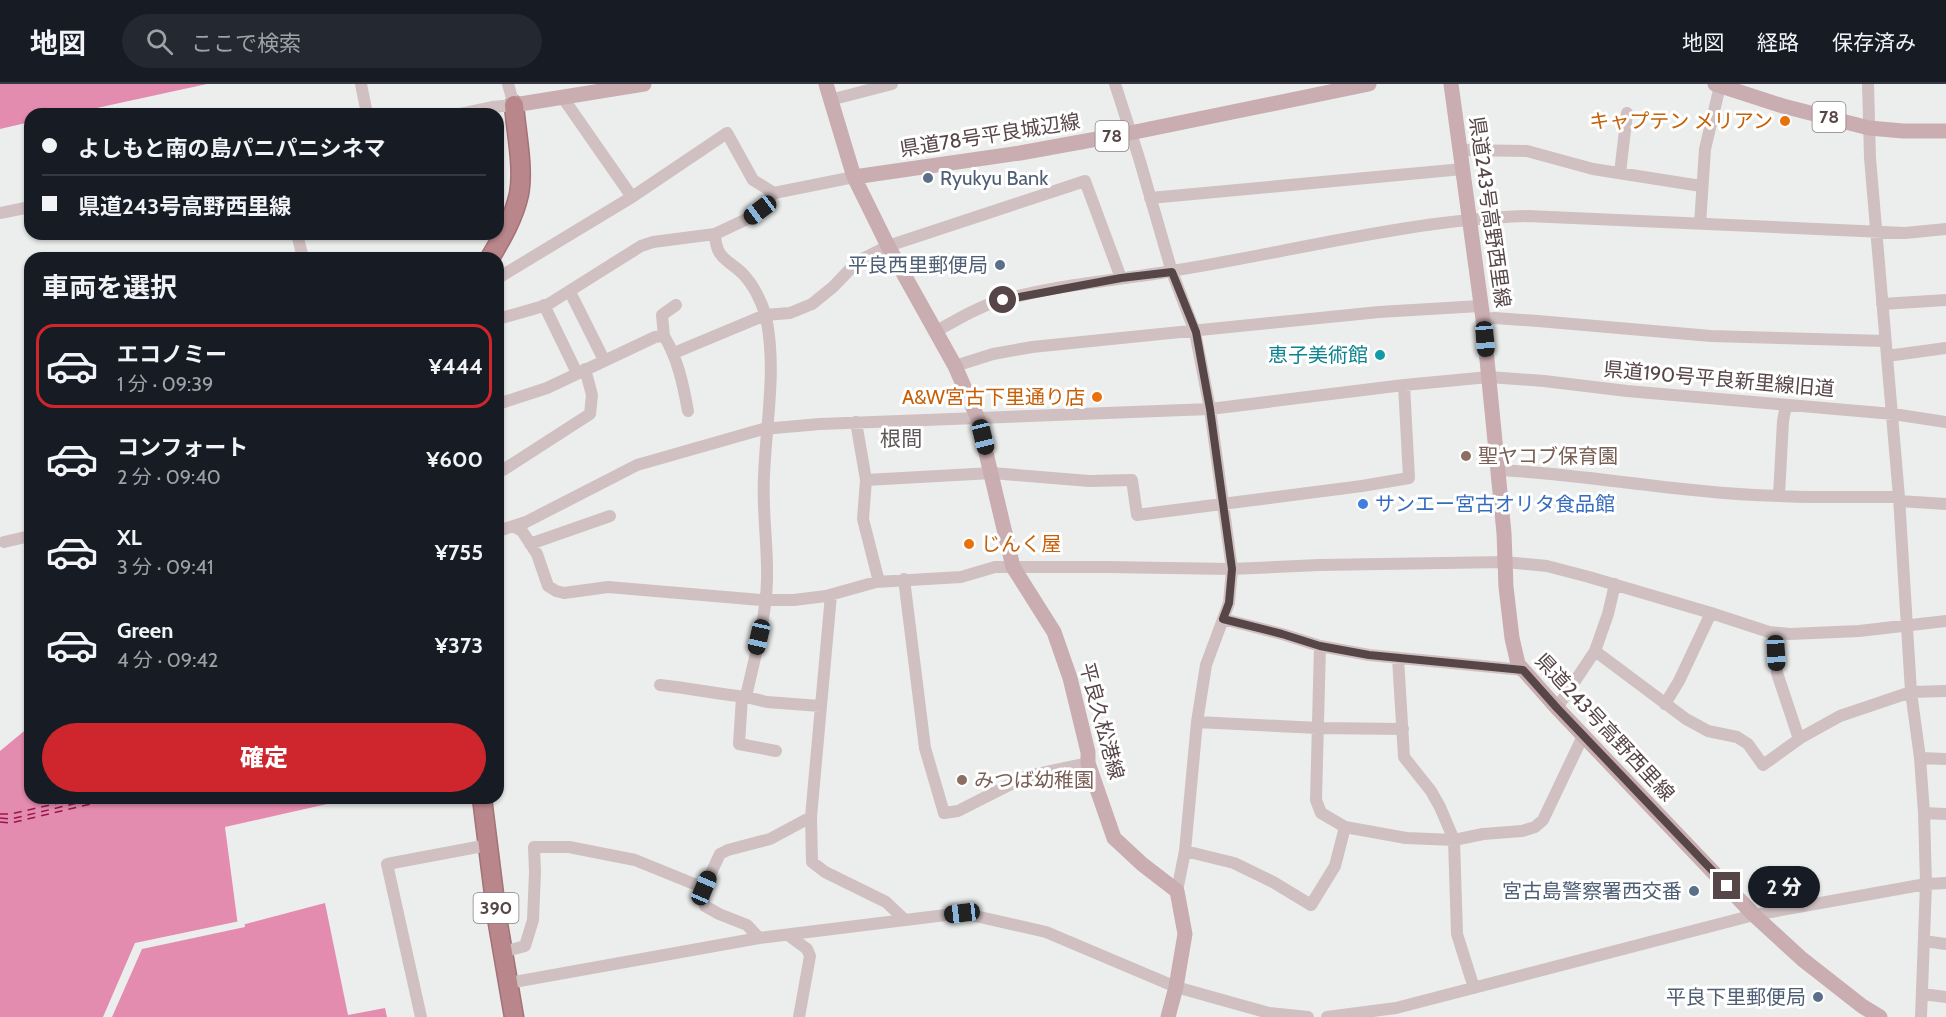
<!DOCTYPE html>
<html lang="ja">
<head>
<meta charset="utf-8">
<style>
	body { margin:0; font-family:Cabin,"Noto Sans JP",sans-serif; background:#242831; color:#f1f3f6; height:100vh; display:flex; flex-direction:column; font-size:22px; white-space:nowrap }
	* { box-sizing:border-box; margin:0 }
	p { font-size:20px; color:#9ea1a6 }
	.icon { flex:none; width:33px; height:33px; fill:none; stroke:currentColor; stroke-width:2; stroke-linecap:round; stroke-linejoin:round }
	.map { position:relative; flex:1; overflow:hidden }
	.sheet { position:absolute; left:24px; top:168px; width:480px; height:552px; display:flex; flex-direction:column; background:#171b24; border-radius:18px; box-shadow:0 2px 4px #0004 }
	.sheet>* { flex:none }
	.banner { position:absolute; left:24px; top:24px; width:480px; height:132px; border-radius:18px; box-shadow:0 2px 4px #0004; display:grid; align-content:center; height:132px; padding:0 18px; background:#171b24 }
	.end { position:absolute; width:27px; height:27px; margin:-14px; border:8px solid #574648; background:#fff; box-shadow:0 0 0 3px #fff }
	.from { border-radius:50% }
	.bubble { position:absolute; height:42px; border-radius:21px; background:#171b24; box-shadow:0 2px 4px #0004; font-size:20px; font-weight:800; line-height:42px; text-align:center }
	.car { position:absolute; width:18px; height:36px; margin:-18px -9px; border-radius:8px; box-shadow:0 0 4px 2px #0007; background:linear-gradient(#222 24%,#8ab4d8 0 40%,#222 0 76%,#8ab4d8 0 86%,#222 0) }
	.banner b { display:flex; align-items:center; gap:21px; height:57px; font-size:22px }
	.banner b+b { border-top:2px solid #363941 }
	.banner i { width:15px; height:15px; background:#f1f3f6 }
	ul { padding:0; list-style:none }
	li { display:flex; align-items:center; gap:18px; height:84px; margin:0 12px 9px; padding:0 6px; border:3px solid transparent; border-radius:18px }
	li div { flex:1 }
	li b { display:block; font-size:22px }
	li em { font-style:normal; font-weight:800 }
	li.selected { border-color:#ce262c }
	li>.icon { width:54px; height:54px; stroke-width:1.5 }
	h2 { padding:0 18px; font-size:27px; line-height:72px }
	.action { display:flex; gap:12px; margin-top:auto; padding:12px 18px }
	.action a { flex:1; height:69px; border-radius:36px; background:#ce262c; color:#fff; font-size:24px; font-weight:800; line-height:69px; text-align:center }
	header { display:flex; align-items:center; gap:36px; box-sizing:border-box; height:84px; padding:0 30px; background:#171b24; border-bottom:2px solid #363941 }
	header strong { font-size:28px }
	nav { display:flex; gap:33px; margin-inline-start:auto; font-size:21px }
	.search { width:420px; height:54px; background:#242831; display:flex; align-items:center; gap:15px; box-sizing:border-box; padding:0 21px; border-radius:33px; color:#9ea1a6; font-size:22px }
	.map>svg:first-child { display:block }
</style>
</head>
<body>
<header>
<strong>地図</strong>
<div class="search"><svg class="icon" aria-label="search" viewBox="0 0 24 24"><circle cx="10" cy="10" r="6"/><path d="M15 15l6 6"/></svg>ここで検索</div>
<nav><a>地図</a><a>経路</a><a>保存済み</a></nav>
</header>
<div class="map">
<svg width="1946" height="933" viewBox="0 0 1946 933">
	<rect width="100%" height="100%" fill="#eceeed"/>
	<path fill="#e48caf" d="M 0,0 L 207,0 L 69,30 L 30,30 L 30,38 L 0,45 Z
		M 29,643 L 30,714 L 335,714 L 336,718 L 225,743 L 238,842 L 325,819 L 348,931 L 385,924 L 387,933 L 0,933 L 0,667 Z"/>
	<path fill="#eceeed" d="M 240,837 L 244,837 L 245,843 L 142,865 L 112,933 L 103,933 L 135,859 Z"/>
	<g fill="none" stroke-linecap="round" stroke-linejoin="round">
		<path stroke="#9a164a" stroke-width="1.5" stroke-dasharray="8 6" stroke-linecap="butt" d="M 0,730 L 11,730 L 80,714
			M 0,734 L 11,735 L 98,714
			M 0,738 L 11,739 L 116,714"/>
		<defs>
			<path id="highway" d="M 490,174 C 502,154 514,133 519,110 C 524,84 516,47 514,21
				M 482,714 L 497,834 L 514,933"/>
		</defs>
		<use href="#highway" stroke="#a37276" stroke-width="21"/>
		<path stroke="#d0c0c2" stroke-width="12" d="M 361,0 L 367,30
			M 1115,0 L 1139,74 L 1172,188 L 1195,248 L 1210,325 L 1232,485 L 1229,519 L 1206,581 L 1197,638 L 1185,767 L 1177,807
			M 1868,0 L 1870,74 L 1899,413 L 1911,608 L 1920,674 L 1924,729 L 1926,800 L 1921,933
			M 563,14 L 632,113
			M 830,16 L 892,0
			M 459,30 L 492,23 L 514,21 L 508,0
			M 1461,66 L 1527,67 L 1593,85 L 1701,102
			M 1620,89 L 1627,29
			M 1150,114 L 1463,85
			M 0,129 L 30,123
			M 1700,140 L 1705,65 L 1720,2
			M 297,150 L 303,174
			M 715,150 C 716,175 727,175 742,189 C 753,200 762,218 766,233 C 777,286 766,338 764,392 C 762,427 768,462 767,496 C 766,536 754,575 746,613 L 767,618 L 820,622
			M 498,194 L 632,113 L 727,49 L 753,96 L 774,109
			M 570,208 L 604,276
			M 1882,220 L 1946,216
			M 544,221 L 577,289
			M 498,235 L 547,221 L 641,162 L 653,158 L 715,150 L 747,135 L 760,125 L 774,109 L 854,93
			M 1483,235 L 1495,234 L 1538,237 L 1711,252 L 1885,257
			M 936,247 C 954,238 973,225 993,219 C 1049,201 1114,197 1172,187 C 1291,168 1407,136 1528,132 L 1905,149 L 1946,145
			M 664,252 L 662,231 L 676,221
			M 674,269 L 765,231 L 790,229 L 812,220 L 833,203 L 858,177 L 888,162 L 1085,97 L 1121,194
			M 1887,272 L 1946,264
			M 955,282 L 993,270 L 1032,263 L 1379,228 L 1480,222
			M 498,320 L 547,304 L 655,253 L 664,252 C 678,275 683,300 688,327
			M 856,338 L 866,396 L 863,435 L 879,498
			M 503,386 L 590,330 L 592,311 L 585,285
			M 1498,386 C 1567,389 1634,401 1703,407 C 1768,414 1834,413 1899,413
			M 866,396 L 992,389 L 1089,397 L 1132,396 L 1137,431 L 1362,402 L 1409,394 L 1404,301
			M 1779,411 L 1783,337 L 1786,321
			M 1899,417 L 1946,420
			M 513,442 L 522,447 L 537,470 L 548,502 L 556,507 L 564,509 L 608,503 L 761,516 L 794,516 L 826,512 L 876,498 L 961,493 L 995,483 L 1106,483 L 1232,485 L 1319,481 L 1505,478 L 1547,482 L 1589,493 L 1711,529 L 1769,548 L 1790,550 L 1859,547 L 1946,537
			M 498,447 L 526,438 L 637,381 L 763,345 L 820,340 L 1210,325 L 1404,301 L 1489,293 L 1544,297 L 1627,307 L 1893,330 L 1946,338
			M 4,458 L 30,452
			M 530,460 L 610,432
			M 904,495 L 925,664 L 944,729 L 958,727 L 1027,692 L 1088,679
			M 1223,535 L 1282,550 L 1320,562 L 1369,571 L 1523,586
			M 1775,549 L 1777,589 L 1799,655
			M 1320,562 L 1316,716 L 1321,729 L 1345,743 L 1406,754 L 1454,756 L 1483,750 L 1522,747 L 1535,743 L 1543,736 L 1583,652
			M 1595,567 L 1686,635 L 1708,647 L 1737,653 L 1748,660 L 1763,681 L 1802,653 L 1840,632 L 1911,608 L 1946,607
			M 1398,574 L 1404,673 L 1431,707 L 1440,723 L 1454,756 L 1457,850 L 1474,904
			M 660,601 C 689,604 717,610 746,613
			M 742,613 L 739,660 L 776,667
			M 1665,620 L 1679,597 L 1711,529
			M 1557,624 L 1595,567 L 1608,530 L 1615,500
			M 1197,638 L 1318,644 L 1403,645
			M 1920,674 L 1946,675
			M 1924,729 L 1946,730
			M 811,733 L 812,778 L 825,788 L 886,818 L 905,836
			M 1185,767 L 1234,779 L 1273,798 L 1311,821 L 1335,782 L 1345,743
			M 788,851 L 807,865 L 810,872 L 799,933
			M 759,854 L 747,841 L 719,830 L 705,822 L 702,808 L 720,770 L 728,766 L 770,755 L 811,733 L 831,511
			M 1924,857 L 1946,860
			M 503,868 L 525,862 L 533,836 L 535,788 L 534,763 L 569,763 L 635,776 L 704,804
			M 508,899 L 759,854 L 962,829 L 1046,848 L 1176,903 L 1269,929 L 1308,933
			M 1923,910 L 1946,913
			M 421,933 L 387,780 L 488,761
			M 1327,933 L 1396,924 L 1754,831 L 1926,800 L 1946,799"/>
		<path stroke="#c9adb0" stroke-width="15" d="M 826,0 L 854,93 L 888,162 L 955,282 L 978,335 L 1013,483 L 1054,548 L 1070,594 L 1088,668 L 1088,679 L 1114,754 L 1142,780 L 1177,807 L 1185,850 L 1176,903 L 1168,933
			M 1451,0 L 1483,235 L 1504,449 L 1506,503 L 1512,554 L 1518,580 L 1557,624 L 1754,831 L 1802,875 L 1862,922 L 1880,933
			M 1715,0 L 1783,22 L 1869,44 L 1903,47 L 1946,47
			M 514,21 L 644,0
			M 854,93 L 1020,69 L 1130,49 L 1369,0"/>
		<use href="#highway" stroke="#b8868b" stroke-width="18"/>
	</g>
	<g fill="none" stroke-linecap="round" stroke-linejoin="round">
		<path stroke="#574648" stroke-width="8" d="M 1003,216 L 1121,194 L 1172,188 L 1196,248 L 1210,325 L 1232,485 L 1229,519 L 1223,535 L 1282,550 L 1320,562 L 1369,571 L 1523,586 L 1557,624 L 1727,802"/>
	</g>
	<g fill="#e8710a" stroke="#fff" stroke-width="2">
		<circle cx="1785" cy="37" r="6"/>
		<circle cx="1097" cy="313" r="6"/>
		<circle cx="969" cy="460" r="6"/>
	</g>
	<g fill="#5c6f8a" stroke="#fff" stroke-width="2">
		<circle cx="928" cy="94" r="6"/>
		<circle cx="1000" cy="181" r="6"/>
		<circle cx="1694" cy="807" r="6"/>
		<circle cx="1818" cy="913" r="6"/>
	</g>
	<circle fill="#0f9aa8" stroke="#fff" stroke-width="2" cx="1380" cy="271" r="6"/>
	<g fill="#8d6e63" stroke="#fff" stroke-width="2">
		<circle cx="1466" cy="372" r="6"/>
		<circle cx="962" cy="696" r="6"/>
	</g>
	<circle fill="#3f7fe0" stroke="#fff" stroke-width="2" cx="1363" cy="420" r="6"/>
	<g text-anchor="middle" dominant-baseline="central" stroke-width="6" stroke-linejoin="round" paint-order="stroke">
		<g fill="#fff" stroke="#897e7f" stroke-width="1.5">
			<rect x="1812.5" y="18" width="33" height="30" rx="4.5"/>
			<rect x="1095.5" y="37" width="33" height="30" rx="4.5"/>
			<rect x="473.5" y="809" width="45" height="30" rx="4.5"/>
		</g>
		<g font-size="18" font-weight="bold" fill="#574648">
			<text x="1829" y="33">78</text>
			<text x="1112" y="52">78</text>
			<text x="496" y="824">390</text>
		</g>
		<g font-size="20" fill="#c56008" stroke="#fff" text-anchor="end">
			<text x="1773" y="37">キャプテン メリアン</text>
			<text x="1085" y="313">A&amp;W宮古下里通り店</text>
			<text x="981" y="460" text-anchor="start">じんく屋</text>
		</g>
		<g font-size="20" fill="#574648" stroke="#fff">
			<text transform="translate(990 51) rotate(-9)">県道78号平良城辺線</text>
			<text transform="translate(1490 128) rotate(82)">県道243号高野西里線</text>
			<text transform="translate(1719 295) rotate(5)">県道190号平良新里線旧道</text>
			<text transform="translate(1102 637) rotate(75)">平良久松港線</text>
			<text transform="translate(1605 643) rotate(47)">県道243号高野西里線</text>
		</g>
		<g font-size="20" fill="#4e5e75" stroke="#fff" text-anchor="end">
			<text x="940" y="94" text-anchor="start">Ryukyu Bank</text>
			<text x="988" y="181">平良西里郵便局</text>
			<text x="1682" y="807">宮古島警察署西交番</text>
			<text x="1806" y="913">平良下里郵便局</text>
		</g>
		<g font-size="20" fill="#0d838f" stroke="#fff" text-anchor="end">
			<text x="1368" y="271">恵子美術館</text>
		</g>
		<g font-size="20" fill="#785e54" stroke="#fff" text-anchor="start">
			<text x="1478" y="372">聖ヤコブ保育園</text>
			<text x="974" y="696">みつば幼稚園</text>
		</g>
		<g font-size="20" fill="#366cbe" stroke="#fff" text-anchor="start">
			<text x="1375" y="420">サンエー宮古オリタ食品館</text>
		</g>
		<g font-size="21" fill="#605959" stroke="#fff">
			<text x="901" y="354">根間</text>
		</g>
	</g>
</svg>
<i class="end from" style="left:1003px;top:216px"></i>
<i class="end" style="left:1727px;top:802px"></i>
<div class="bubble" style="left:1748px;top:782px;width:72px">2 分</div>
<i class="car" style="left:760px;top:126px;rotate:233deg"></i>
<i class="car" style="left:1485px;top:255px;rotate:175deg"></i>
<i class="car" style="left:983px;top:353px;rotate:166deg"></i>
<i class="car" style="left:759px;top:553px;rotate:193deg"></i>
<i class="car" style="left:1776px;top:569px;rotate:177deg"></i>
<i class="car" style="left:704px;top:804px;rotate:23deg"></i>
<i class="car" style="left:962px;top:829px;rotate:263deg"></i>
<div class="banner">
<b><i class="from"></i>よしもと南の島パニパニシネマ</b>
<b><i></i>県道243号高野西里線</b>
</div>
<section class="sheet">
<h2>車両を選択</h2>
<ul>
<li class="selected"><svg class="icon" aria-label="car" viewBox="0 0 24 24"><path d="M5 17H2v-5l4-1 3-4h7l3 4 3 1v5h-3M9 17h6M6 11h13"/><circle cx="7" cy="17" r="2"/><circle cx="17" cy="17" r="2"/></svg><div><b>エコノミー</b><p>1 分 · 09:39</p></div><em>¥444</em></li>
<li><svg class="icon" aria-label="car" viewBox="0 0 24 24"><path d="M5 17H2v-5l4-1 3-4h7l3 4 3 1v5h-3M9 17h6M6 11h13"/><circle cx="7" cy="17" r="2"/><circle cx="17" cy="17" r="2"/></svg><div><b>コンフォート</b><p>2 分 · 09:40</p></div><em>¥600</em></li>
<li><svg class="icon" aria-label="car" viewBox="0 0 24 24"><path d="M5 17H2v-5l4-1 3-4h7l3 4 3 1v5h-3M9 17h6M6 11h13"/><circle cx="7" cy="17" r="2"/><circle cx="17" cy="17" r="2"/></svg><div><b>XL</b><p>3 分 · 09:41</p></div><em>¥755</em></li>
<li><svg class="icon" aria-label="car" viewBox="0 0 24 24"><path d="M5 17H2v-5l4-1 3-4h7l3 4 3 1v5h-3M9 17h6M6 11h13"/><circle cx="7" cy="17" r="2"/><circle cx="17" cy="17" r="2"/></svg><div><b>Green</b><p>4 分 · 09:42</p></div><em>¥373</em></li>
</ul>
<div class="action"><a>確定</a></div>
</section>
</div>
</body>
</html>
